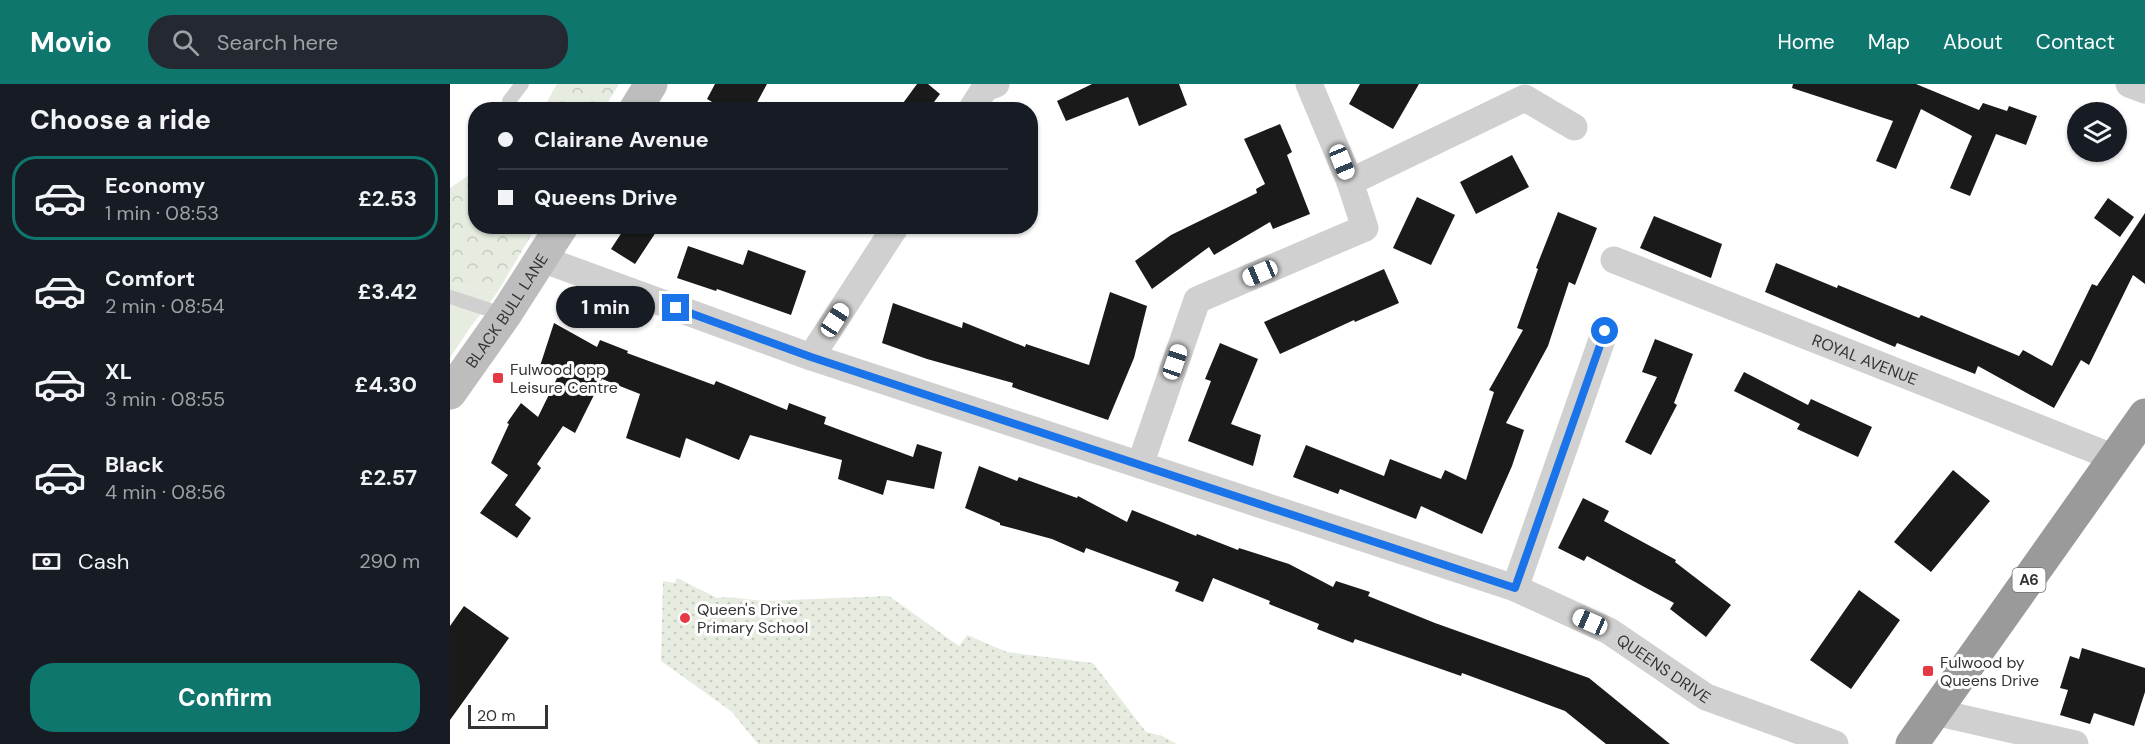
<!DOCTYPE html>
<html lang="en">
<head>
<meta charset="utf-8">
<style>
	body { margin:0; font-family:"DM Sans",sans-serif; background:#242831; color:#f1f3f6; height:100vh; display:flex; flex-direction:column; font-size:22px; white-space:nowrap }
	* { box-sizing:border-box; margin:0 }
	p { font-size:20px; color:#9ea1a6 }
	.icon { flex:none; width:33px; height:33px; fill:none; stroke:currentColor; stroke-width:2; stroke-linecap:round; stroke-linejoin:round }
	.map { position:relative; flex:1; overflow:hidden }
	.sheet { display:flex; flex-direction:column; background:#171b24; width:450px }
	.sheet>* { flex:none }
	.banner { position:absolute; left:18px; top:18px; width:570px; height:132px; border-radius:24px; box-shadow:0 2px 4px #0004; display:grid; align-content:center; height:132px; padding:0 30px; background:#171b24 }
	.tools { position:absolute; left:1617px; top:18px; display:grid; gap:12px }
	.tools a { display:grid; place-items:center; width:60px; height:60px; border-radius:50%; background:#171b24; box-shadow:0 2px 4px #0004; font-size:30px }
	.scale { position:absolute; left:18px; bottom:15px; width:80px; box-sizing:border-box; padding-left:6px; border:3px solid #333; border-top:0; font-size:16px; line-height:21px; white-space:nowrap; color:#333; -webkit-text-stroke:4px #fff; paint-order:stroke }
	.end { position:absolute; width:27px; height:27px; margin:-14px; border:8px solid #1a73e8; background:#fff; box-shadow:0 0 0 3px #fff }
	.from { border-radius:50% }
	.bubble { position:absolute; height:42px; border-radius:21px; background:#171b24; box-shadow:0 2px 4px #0004; font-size:20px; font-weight:700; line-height:42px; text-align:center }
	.car { position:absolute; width:18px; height:36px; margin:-18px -9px; border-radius:8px; box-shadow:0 0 4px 2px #0007; background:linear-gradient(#fff 24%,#345 0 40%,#fff 0 76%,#345 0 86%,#fff 0) }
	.banner b { display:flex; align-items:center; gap:21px; height:57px; font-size:22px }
	.banner b+b { border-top:2px solid #363941 }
	.banner i { width:15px; height:15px; background:#f1f3f6 }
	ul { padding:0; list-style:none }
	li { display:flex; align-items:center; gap:18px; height:84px; margin:0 12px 9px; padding:0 18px; border:3px solid transparent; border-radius:24px }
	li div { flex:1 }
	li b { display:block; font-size:22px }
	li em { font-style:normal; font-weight:700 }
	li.on { border-color:#0f766e }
	li>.icon { width:54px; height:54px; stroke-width:1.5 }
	h2 { padding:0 30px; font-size:27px; line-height:72px }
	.pay { display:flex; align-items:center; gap:15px; height:66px; padding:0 30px; font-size:22px }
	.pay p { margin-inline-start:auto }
	.primary-button { display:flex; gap:12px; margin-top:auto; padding:12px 30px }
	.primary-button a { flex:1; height:69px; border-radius:24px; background:#0f766e; color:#fff; font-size:24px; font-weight:700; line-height:69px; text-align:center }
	header { display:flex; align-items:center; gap:36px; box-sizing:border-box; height:84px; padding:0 30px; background:#0f766e; color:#fff }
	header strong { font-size:28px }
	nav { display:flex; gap:33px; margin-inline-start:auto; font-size:21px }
	.search { width:420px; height:54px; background:#242831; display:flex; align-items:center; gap:15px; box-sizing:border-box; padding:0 21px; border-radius:24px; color:#9ea1a6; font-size:22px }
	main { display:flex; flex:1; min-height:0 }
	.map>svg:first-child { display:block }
</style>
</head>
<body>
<header>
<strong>Movio</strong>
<div class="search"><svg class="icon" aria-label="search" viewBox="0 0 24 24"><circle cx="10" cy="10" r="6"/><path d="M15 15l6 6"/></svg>Search here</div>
<nav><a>Home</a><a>Map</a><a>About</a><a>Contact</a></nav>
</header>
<main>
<section class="sheet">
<h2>Choose a ride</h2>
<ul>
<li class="on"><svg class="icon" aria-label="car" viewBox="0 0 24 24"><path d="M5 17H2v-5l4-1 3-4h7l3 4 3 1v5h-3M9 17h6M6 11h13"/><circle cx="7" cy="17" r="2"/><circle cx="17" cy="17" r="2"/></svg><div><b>Economy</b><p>1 min · 08:53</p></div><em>£2.53</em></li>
<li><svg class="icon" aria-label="car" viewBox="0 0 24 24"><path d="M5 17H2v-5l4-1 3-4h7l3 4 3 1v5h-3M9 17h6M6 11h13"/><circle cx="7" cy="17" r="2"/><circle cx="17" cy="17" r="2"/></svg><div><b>Comfort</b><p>2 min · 08:54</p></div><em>£3.42</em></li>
<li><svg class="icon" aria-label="car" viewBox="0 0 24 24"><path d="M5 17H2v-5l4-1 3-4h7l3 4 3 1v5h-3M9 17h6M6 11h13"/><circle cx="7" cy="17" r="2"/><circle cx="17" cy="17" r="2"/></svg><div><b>XL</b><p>3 min · 08:55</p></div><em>£4.30</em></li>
<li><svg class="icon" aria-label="car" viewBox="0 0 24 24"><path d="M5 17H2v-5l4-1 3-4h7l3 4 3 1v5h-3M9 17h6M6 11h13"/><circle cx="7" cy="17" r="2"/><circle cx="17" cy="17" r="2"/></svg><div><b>Black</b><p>4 min · 08:56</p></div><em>£2.57</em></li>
</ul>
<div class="pay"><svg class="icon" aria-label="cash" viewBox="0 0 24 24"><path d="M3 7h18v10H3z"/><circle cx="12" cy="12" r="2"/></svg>Cash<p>290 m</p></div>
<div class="primary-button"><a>Confirm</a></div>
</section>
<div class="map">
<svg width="1695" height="660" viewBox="0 0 1695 660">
	<defs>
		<pattern id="grass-dots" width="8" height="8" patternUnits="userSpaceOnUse" patternTransform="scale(1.5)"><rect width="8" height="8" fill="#e6ecdf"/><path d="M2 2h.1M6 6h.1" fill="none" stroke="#c6cbc0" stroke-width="1.8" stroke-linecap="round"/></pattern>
		<pattern id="forest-crowns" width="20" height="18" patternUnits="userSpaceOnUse" patternTransform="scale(1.5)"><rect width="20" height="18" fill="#e6ecdf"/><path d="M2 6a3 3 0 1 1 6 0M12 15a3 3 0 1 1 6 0" fill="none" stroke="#c6cbc0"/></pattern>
	</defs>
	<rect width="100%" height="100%" fill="#fff"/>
	<path fill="url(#grass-dots)" d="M 227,494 L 267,514 L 278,513 L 315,517 L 439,512 L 509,562 L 517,551 L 557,568 L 643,579 L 696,648 L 712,652 L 727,660 L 308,660 L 281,627 L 211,577 L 213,497 L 225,499 Z"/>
	<path fill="url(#forest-crowns)" d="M 107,0 L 169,0 L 154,25 L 93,25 Z
		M 25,87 L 26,142 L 86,143 L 47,209 L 0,199 L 0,104 Z"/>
	<path fill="#e6ecdf" d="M 0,199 L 47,209 L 19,245 L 0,274 Z"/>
	<path fill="#1a1a1a" d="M 265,0 L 317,0 L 303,26 L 276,26 L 257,15 Z
		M 467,0 L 478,0 L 490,10 L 478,26 L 448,26 Z
		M 642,0 L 729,0 L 737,21 L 689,42 L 678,13 L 616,37 L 607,17 Z
		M 910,0 L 969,0 L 943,45 L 899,20 Z
		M 1343,0 L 1466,0 L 1529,26 L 1533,19 L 1557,27 L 1559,22 L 1587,32 L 1576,61 L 1546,50 L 1520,112 L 1500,104 L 1522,52 L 1471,25 L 1446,85 L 1426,77 L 1443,37 L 1342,4 Z
		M 830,40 L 842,68 L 837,71 L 860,130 L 823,145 L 820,138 L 764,171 L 759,163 L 702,205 L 685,177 L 721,151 L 807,109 L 806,105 L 815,100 L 794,55 Z
		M 1062,71 L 1079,103 L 1026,130 L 1010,98 Z
		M 967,113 L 1005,131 L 981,181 L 943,164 Z
		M 1658,114 L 1684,133 L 1670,153 L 1644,134 Z
		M 1108,128 L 1147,144 L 1125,201 L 1119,198 L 1098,262 L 1056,339 L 1074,346 L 1062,382 L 1032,450 L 971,422 L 966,435 L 890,405 L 888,410 L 843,393 L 856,361 L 934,392 L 940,375 L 991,395 L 995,386 L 1016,396 L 1044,308 L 1039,306 L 1073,246 L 1067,244 L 1088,185 L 1086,184 Z
		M 1695,129 L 1695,200 L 1683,191 L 1639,281 L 1631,276 L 1604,324 L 1528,282 L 1525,290 L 1447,259 L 1445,263 L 1315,208 L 1326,179 L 1387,204 L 1388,201 L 1469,234 L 1471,231 L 1569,272 L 1573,266 L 1602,282 L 1642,200 L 1647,202 Z
		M 1204,132 L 1272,160 L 1261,194 L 1190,164 Z
		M 176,142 L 210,142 L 185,180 L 161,165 Z
		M 238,162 L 293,181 L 298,166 L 356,187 L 341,231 L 267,205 L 266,207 L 227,194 Z
		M 934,185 L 949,219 L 905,238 L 904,236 L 830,270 L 814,238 Z
		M 660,208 L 697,222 L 684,274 L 658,336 L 562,303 L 563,299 L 477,275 L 432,259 L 443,219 L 512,244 L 513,238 L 575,263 L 576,260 L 639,281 Z
		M 104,239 L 147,263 L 150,256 L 178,267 L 177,269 L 264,301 L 266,297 L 337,326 L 339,319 L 376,333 L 374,340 L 463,373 L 467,360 L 492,368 L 484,405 L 437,396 L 433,411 L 388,395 L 392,376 L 300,351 L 289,376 L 236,354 L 230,374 L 176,354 L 190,310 L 152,295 L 125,349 L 113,342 L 87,380 L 91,384 L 65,421 L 81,434 L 67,454 L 30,429 L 58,391 L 41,379 L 59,340 L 57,339 L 71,319 L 88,333 L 110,288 L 90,282 Z
		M 1205,255 L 1243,270 L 1224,319 L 1227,321 L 1201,371 L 1175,358 L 1207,293 L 1192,288 Z
		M 770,259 L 808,275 L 781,340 L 811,351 L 803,382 L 738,357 L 761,297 L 755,295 Z
		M 1294,288 L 1358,321 L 1361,315 L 1422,343 L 1408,373 L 1347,345 L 1350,340 L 1284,307 Z
		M 529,382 L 567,397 L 569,393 L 627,414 L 628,412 L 677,438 L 682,426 L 746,452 L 747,450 L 788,466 L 789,464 L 839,480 L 883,503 L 886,497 L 920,508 L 918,512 L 985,539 L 1139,594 L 1220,660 L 1156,660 L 1115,627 L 1012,589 L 1011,592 L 905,555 L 903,559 L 867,545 L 869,540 L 819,520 L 820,517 L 763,494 L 753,518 L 725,507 L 729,498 L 636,464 L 634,469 L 602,455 L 550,441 L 550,439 L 515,424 Z
		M 1503,386 L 1540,417 L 1481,488 L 1444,458 Z
		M 1133,414 L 1159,427 L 1154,437 L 1226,476 L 1225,478 L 1281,521 L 1256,553 L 1220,525 L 1224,519 L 1137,472 L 1134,477 L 1108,464 Z
		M 1409,506 L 1450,536 L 1401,605 L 1360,576 Z
		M 14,522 L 59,554 L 0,636 L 0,542 Z
		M 1632,564 L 1695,584 L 1695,608 L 1684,642 L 1644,629 L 1640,640 L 1610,631 L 1618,606 L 1610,604 L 1620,572 L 1629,575 Z"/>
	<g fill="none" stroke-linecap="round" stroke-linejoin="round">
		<path stroke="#d0d0d0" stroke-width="14" d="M 59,17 L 72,0
			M 0,213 L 55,231"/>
		<g stroke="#d0d0d0" stroke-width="27">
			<path d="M 1679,0 L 1695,6"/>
			<path d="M 521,26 L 535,4 L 546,0"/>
			<path d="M 900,98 L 1075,14 L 1124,43"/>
			<path id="s1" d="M 92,175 L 361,273 L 1065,504 L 1159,547 L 1256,613 L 1385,660"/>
			<path id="s2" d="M 1164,176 L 1665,374"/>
			<path d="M 361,273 L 446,142"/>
			<path d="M 690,381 L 747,216 L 915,144 L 900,98 L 859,0"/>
			<path d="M 1065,504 L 1155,247"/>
			<path d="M 1485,628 L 1625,660"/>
		</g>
		<g stroke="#bdbdbd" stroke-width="33">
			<path d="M 185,26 L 201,0"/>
			<path id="s3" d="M 0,309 L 55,231 L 112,142"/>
		</g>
		<path stroke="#9a9a9a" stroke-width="33" d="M 1462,660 L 1695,331"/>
	</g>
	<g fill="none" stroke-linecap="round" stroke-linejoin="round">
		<path stroke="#1a73e8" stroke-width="8" d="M 226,224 L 361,273 L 1065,504 L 1155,247"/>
	</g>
	<g fill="#e63946" stroke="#fff" stroke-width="2">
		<rect x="42" y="288" width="12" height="12" rx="3"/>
		<circle cx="235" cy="534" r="6"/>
		<rect x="1472" y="581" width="12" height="12" rx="3"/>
	</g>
	<g text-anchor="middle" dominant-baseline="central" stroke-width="6" stroke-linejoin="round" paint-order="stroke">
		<rect fill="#fff" stroke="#707070" stroke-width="1.5" x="1562.5" y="484" width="33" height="24" rx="4.5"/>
		<g font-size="15" font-weight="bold" fill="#333">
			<text x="1579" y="496">A6</text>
		</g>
		<g font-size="16" fill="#333" stroke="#fff">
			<text stroke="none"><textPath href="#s3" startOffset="100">BLACK BULL LANE</textPath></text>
			<text stroke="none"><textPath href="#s2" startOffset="270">ROYAL AVENUE</textPath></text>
			<text stroke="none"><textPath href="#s1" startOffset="1197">QUEENS DRIVE</textPath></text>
		</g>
		<g font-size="16" fill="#333" stroke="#fff" text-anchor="start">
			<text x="60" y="285">Fulwood opp<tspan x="60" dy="18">Leisure Centre</tspan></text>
			<text x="247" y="525">Queen's Drive<tspan x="247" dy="18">Primary School</tspan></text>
			<text x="1490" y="578">Fulwood by<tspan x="1490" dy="18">Queens Drive</tspan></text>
		</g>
	</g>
</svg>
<div class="tools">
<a><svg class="icon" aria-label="layers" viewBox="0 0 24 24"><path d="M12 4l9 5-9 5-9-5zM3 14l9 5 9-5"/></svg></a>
</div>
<div class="scale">20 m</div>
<i class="end from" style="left:1155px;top:247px"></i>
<i class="end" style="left:226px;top:224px"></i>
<div class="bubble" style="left:106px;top:202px;width:99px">1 min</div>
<i class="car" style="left:892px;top:78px;rotate:158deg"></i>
<i class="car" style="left:810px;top:189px;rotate:247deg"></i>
<i class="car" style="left:385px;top:236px;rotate:33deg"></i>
<i class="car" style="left:725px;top:278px;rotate:19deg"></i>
<i class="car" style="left:1140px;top:538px;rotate:294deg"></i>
<div class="banner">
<b><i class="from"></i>Clairane Avenue</b>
<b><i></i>Queens Drive</b>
</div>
</div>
</main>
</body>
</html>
